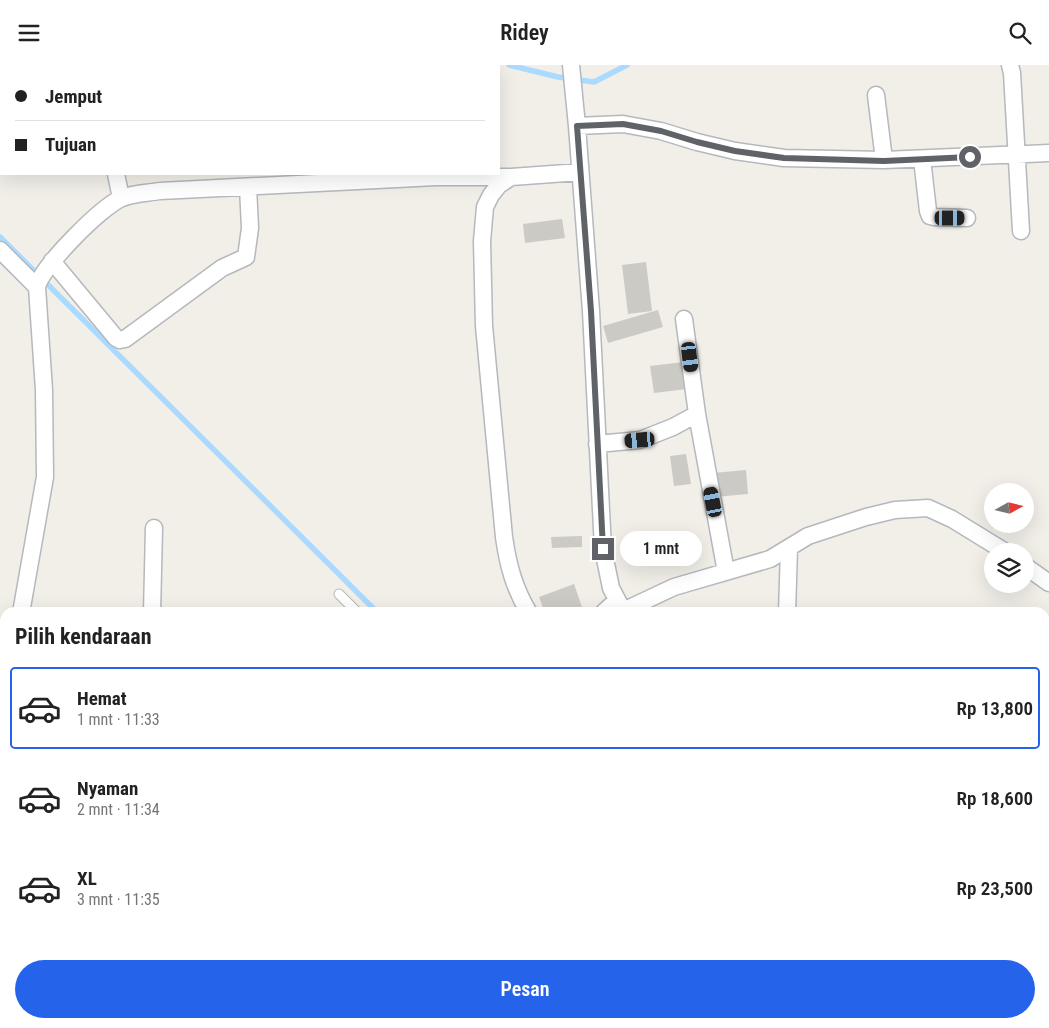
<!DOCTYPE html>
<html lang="id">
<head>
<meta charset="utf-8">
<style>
	body { margin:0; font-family:"Roboto Condensed",sans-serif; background:#f6f6f6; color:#222; height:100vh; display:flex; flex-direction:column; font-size:19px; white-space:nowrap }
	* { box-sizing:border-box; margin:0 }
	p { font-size:16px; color:#767676 }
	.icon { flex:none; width:28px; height:28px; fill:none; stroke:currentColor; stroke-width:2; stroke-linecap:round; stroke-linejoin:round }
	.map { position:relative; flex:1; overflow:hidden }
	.drawer { position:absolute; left:0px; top:542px; width:1050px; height:421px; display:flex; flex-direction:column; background:#fff; border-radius:15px 15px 0 0; box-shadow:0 5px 20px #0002 }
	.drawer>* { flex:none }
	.top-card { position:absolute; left:0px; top:0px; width:500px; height:110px; box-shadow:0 5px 20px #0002; display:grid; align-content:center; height:110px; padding:0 15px; background:#fff }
	.needle { width:32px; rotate:82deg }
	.fabs { position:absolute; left:984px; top:418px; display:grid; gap:10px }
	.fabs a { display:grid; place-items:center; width:50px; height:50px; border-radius:50%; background:#fff; box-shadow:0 5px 20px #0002; font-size:25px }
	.end { position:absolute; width:22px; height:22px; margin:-11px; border:6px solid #5f6368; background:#fff; box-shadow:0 0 0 2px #fff }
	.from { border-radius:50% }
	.bubble { position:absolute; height:35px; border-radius:18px; background:#fff; box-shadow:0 5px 20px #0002; font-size:16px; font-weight:600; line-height:35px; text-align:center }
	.car { position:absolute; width:15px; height:30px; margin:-15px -8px; border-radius:6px; box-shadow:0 0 4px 1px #0007; background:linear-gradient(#222 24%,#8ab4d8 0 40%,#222 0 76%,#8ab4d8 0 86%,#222 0) }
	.top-card b { display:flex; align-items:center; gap:18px; height:48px; font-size:19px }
	.top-card b+b { border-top:1px solid #e0e0e0 }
	.top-card i { width:12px; height:12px; background:#222 }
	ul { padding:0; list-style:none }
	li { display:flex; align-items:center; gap:15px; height:82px; margin:0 10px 8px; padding:0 5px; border:2px solid transparent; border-radius:5px }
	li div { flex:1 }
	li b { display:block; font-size:19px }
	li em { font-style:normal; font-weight:600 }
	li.on { border-color:#2563eb }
	li>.icon { width:45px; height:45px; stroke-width:1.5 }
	h2 { padding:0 15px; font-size:22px; line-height:60px }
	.button { display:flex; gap:10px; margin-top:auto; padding:10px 15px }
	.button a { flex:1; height:58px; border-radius:30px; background:#2563eb; color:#fff; font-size:20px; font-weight:600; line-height:58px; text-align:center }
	header { display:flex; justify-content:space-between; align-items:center; height:65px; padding:0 15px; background:#fff; font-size:22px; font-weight:600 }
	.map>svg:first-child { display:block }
</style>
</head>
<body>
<header><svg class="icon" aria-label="menu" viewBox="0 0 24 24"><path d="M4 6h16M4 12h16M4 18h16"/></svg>Ridey<svg class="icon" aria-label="search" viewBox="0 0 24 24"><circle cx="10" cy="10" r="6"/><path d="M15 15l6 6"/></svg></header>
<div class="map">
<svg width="1049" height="963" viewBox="0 0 1049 963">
	<rect width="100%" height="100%" fill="#f1efe8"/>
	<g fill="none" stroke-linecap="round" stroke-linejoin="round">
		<path stroke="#aadaff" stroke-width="5.5" d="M 509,0 L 558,12 L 594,17 L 627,0
			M 167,1 L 169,0
			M 0,95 L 1,94
			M 0,172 L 378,548
			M 417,959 L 420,963"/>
	</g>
	<path fill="#cccac5" d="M 562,154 L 565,173 L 525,178 L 523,159 Z
		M 646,197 L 652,246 L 628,249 L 622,200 Z
		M 658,245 L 663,262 L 608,278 L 603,261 Z
		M 684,297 L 687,324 L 654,328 L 650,301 Z
		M 686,389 L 691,419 L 674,421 L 670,391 Z
		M 746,405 L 748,429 L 715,432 L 713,408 Z
		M 582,471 L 582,482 L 552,483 L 551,472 Z
		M 574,519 L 583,545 L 575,548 L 545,548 L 539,532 Z"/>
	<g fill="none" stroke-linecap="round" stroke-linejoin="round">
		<defs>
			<path id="service" d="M 339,529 L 358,548
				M 0,960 L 10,959"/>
			<path id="minor" d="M 571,0 L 577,61 L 591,246 L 603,484 L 611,523 L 624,548
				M 1010,0 L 1012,8 L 1021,166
				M 199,1 L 201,0
				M 320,1 L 320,0
				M 876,30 L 884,95
				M 577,61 L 623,59 L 661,66 L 697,77 L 735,86 L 784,93 L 884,95 L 1049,88
				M 922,94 L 928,146 L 930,151 L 934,152 L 967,153
				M 116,109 L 121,133
				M 0,185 L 37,222
				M 52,196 L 116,273 L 120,275 L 125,274 L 222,203 L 246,192 L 250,163 L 248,122
				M 684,254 L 697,349 L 726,507
				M 597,379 L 640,375 L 673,362 L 697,349
				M 1025,501 L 1049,518
				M 623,546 L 674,522 L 770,494 L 808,471 L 866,452 L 895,445 L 928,443 L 952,454 L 1004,486
				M 21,548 L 45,412 L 44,325 L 37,222 C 41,202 102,141 122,133 C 133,128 148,128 160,126 L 436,112 L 511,112
				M 152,548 L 154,463
				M 529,548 C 514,523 508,500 504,472 L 484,261 L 482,176 L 485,142 L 491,130 L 499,120 L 511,112 L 580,107
				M 603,548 L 617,535
				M 787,548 L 789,483
				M 0,577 L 5,576
				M 0,695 L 5,696
				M 0,815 L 5,814
				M 924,959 L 926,963
				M 155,963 L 155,959
				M 390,963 L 391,959
				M 458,963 L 460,959"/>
		</defs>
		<use href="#service" stroke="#b5b8bc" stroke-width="11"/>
		<use href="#minor" stroke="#b5b8bc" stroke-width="19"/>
		<use href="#service" stroke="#fff" stroke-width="9"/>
		<use href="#minor" stroke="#fff" stroke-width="16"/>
	</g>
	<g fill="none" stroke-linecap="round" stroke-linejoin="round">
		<path stroke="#5f6368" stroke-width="6" d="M 603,484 L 591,246 L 577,61 L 623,59 L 661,66 L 697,77 L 735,86 L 784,93 L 884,96 L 970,92"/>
	</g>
</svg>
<div class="fabs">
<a><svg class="needle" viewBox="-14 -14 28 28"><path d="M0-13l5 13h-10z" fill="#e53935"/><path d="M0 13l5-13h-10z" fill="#767676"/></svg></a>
<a><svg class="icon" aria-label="layers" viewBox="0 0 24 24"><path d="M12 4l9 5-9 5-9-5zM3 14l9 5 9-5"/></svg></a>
</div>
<i class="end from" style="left:970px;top:92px"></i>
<i class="end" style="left:603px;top:484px"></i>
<div class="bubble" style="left:620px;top:466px;width:82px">1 mnt</div>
<i class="car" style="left:950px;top:153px;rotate:90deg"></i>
<i class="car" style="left:690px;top:292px;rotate:173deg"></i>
<i class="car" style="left:640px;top:375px;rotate:265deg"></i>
<i class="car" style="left:713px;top:437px;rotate:349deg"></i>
<div class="top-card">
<b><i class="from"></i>Jemput</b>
<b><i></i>Tujuan</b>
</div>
<section class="drawer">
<h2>Pilih kendaraan</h2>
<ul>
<li class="on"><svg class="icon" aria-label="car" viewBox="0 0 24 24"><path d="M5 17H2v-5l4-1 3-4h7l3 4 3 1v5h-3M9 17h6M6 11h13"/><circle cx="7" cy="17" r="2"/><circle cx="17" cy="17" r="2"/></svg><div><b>Hemat</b><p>1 mnt · 11:33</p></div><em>Rp 13,800</em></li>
<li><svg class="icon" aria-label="car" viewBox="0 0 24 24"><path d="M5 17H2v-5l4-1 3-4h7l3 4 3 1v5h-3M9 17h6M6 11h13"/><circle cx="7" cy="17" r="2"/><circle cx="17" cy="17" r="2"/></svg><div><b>Nyaman</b><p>2 mnt · 11:34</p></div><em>Rp 18,600</em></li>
<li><svg class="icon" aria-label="car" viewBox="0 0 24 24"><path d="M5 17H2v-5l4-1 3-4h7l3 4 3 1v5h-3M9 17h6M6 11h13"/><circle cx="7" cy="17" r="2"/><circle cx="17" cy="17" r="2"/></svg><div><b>XL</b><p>3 mnt · 11:35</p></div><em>Rp 23,500</em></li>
</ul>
<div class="button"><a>Pesan</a></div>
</section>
</div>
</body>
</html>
